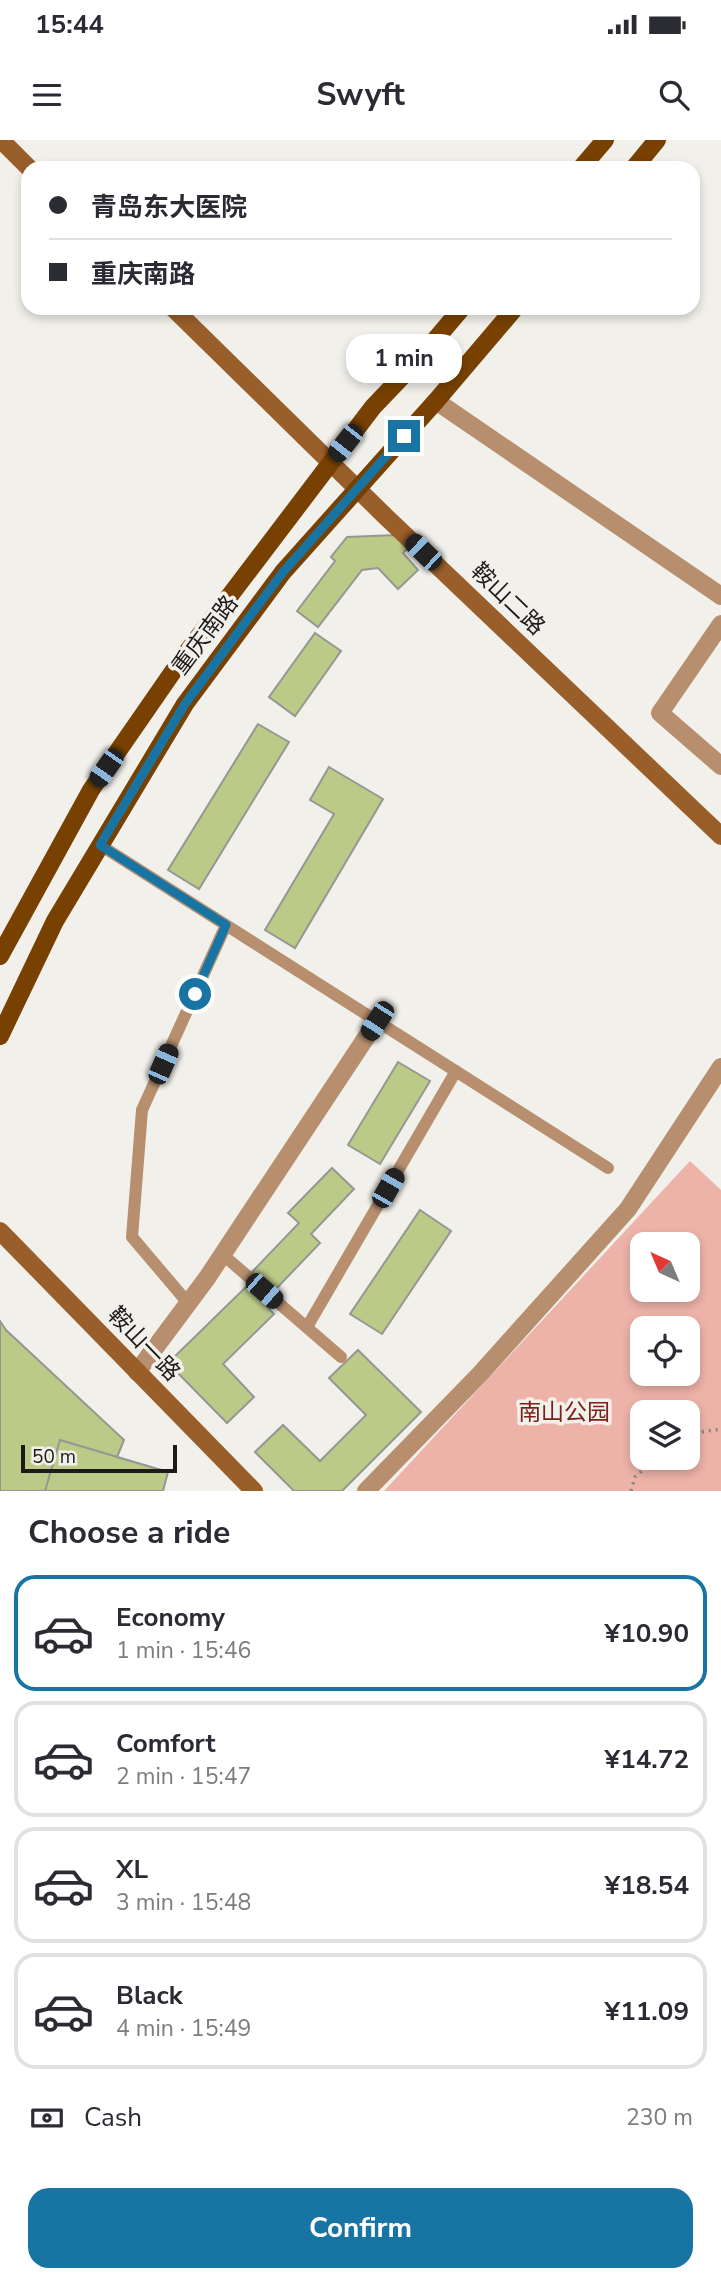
<!DOCTYPE html>
<html lang="en">
<head>
<meta charset="utf-8">
<style>
	body { margin:0; font-family:"Nunito Sans","Noto Sans SC",sans-serif; background:#f2f2f3; color:#2b2b33; height:100vh; display:flex; flex-direction:column; font-size:26px; white-space:nowrap }
	* { box-sizing:border-box; margin:0 }
	p { font-size:23px; color:#7c7c81 }
	.icon { flex:none; width:38px; height:38px; fill:none; stroke:currentColor; stroke-width:2; stroke-linecap:round; stroke-linejoin:round }
	.map { position:relative; height:1351px; overflow:hidden }
	.side { display:flex; flex-direction:column; background:#fff; flex:1 }
	.side>* { flex:none }
	.guide { position:absolute; left:21px; top:21px; width:679px; height:154px; border-radius:21px; box-shadow:0 4px 10px #0003; display:grid; align-content:center; height:154px; padding:0 28px; background:#fff }
	.needle { width:46px; rotate:316deg }
	.fabs { position:absolute; left:630px; top:1092px; display:grid; gap:14px }
	.fabs a { display:grid; place-items:center; width:70px; height:70px; border-radius:14px; background:#fff; box-shadow:0 4px 10px #0003; font-size:35px }
	.scale { position:absolute; left:21px; bottom:18px; width:156px; box-sizing:border-box; padding-left:7px; border:4px solid #1c1b19; border-top:0; font-size:19px; line-height:24px; white-space:nowrap; color:#1c1b19; -webkit-text-stroke:5px #f2f0eb; paint-order:stroke }
	.end { position:absolute; width:32px; height:32px; margin:-16px; border:9px solid #1875a3; background:#fff; box-shadow:0 0 0 4px #fff }
	.from { border-radius:50% }
	.bubble { position:absolute; height:49px; border-radius:21px; background:#fff; box-shadow:0 4px 10px #0003; font-size:23px; font-weight:700; line-height:49px; text-align:center }
	.car { position:absolute; width:21px; height:42px; margin:-21px -10px; border-radius:9px; box-shadow:0 0 5px 2px #0007; background:linear-gradient(#222 24%,#8ab4d8 0 40%,#222 0 76%,#8ab4d8 0 86%,#222 0) }
	.guide b { display:flex; align-items:center; gap:24px; height:66px; font-size:26px }
	.guide b+b { border-top:2px solid #e1e1e2 }
	.guide i { width:18px; height:18px; background:#2b2b33 }
	ul { padding:0; list-style:none }
	li { display:flex; align-items:center; gap:21px; height:116px; margin:0 14px 10px; padding:0 14px; border:4px solid #e1e1e2; border-radius:21px }
	li div { flex:1 }
	li b { display:block; font-size:26px }
	li em { font-style:normal; font-weight:700 }
	li.current { border-color:#1875a3 }
	li>.icon { width:63px; height:63px; stroke-width:1.5 }
	h2 { padding:0 28px; font-size:32px; line-height:84px }
	.pay { display:flex; align-items:center; gap:18px; height:77px; padding:0 28px; font-size:26px }
	.pay p { margin-inline-start:auto }
	.cta { display:flex; gap:14px; margin-top:auto; padding:14px 28px }
	.cta a { flex:1; height:80px; border-radius:21px; background:#1875a3; color:#fff; font-size:28px; font-weight:700; line-height:80px; text-align:center }
	.status { display:flex; justify-content:space-between; align-items:center; height:49px; padding:0 35px; background:#fff; direction:ltr }
	.status svg { height:19px; fill:currentColor }
	header { display:flex; justify-content:space-between; align-items:center; height:91px; padding:0 28px; background:#fff; font-size:32px; font-weight:700 }
	.map>svg:first-child { display:block }
</style>
</head>
<body>
<div class="status"><b>15:44</b><svg viewBox="0 0 49 12"><path d="M0 12V9h3v3zM5 12V6h3v6zM10 12V3h3v9zM15 12V0h3v12zM26 1h20v11H26zM47 4h2v5h-2z"/></svg></div>
<header><svg class="icon" aria-label="menu" viewBox="0 0 24 24"><path d="M4 6h16M4 12h16M4 18h16"/></svg>Swyft<svg class="icon" aria-label="search" viewBox="0 0 24 24"><circle cx="10" cy="10" r="6"/><path d="M15 15l6 6"/></svg></header>
<div class="map">
<svg width="721" height="1351" viewBox="0 0 721 1351">
	<rect width="100%" height="100%" fill="#f2f0eb"/>
	<path fill="#edb2a8" fill-rule="evenodd" d="M 690,1021 L 721,1050 L 721,1351 L 384,1351 ZM 642,1104 L 688,1104 L 688,1150 L 642,1150 ZM 642,1188 L 688,1188 L 688,1234 L 642,1234 ZM 642,1272 L 688,1272 L 688,1318 L 642,1318 Z"/>
	<path fill="#bcca88" stroke="#969793" stroke-width="2" d="M 396,395 L 408,408 L 403,413 L 418,430 L 398,449 L 378,428 L 362,430 L 318,487 L 297,471 L 335,421 L 331,417 L 347,397 Z
		M 315,493 L 341,511 L 295,576 L 269,557 Z
		M 258,584 L 289,602 L 199,749 L 168,730 Z
		M 329,627 L 383,659 L 295,808 L 265,790 L 334,674 L 310,660 Z
		M 398,922 L 430,941 L 380,1024 L 348,1005 Z
		M 332,1028 L 354,1049 L 311,1094 L 320,1103 L 273,1152 L 252,1132 L 299,1083 L 288,1073 Z
		M 420,1070 L 451,1091 L 382,1194 L 350,1174 Z
		M 247,1146 L 274,1174 L 223,1224 L 254,1257 L 227,1283 L 168,1223 Z
		M 0,1181 L 6,1190 L 124,1300 L 117,1317 L 168,1332 L 163,1351 L 0,1351 Z
		M 358,1210 L 421,1272 L 342,1351 L 294,1351 L 255,1312 L 283,1285 L 320,1321 L 366,1275 L 329,1238 Z
		M 60,1300 L 168,1332 L 163,1351 L 45,1351 Z"/>
	<g fill="none" stroke-linecap="round" stroke-linejoin="round">
		<path stroke="#888683" stroke-width="3.5" stroke-dasharray="2 5" stroke-linecap="butt" d="M 688,1294 L 721,1289
			M 631,1351 L 635,1337 L 657,1318"/>
		<path stroke="#b78f6e" stroke-width="12" d="M 100,705 L 608,1028
			M 222,1114 L 341,1217
			M 188,1163 L 132,1097 L 142,970 L 226,785
			M 307,1187 L 456,931"/>
		<path stroke="#b78f6e" stroke-width="18" d="M 436,261 L 721,456
			M 721,484 L 660,573 L 721,626
			M 137,1232 L 207,1138 L 377,881
			M 366,1351 L 480,1234 L 628,1069 L 721,927"/>
		<path stroke="#995e2a" stroke-width="18" d="M 1,0 L 29,28
			M 173,168 L 383,374 L 721,696
			M 0,1091 L 254,1351"/>
		<path stroke="#784102" stroke-width="18" d="M 581,28 L 605,0
			M 634,28 L 657,0
			M 0,816 L 91,650 L 181,520 L 373,267 L 418,220 L 462,168
			M 0,896 L 55,781 L 185,564 L 283,432 L 436,261 L 515,168"/>
	</g>
	<g fill="none" stroke-linecap="round" stroke-linejoin="round">
		<path stroke="#1875a3" stroke-width="9" d="M 195,854 L 226,785 L 100,705 L 185,564 L 250,476 L 283,432 L 404,296"/>
	</g>
	<g text-anchor="middle" dominant-baseline="central" stroke-width="7" stroke-linejoin="round" paint-order="stroke">
		<g font-size="23" fill="#1c1b19" stroke="#f2f0eb">
			<text transform="translate(508 459) rotate(44)">鞍山二路</text>
			<text transform="translate(205 495) rotate(-53)">重庆南路</text>
			<text transform="translate(144 1204) rotate(46)">鞍山一路</text>
		</g>
		<g font-size="23" fill="#772319" stroke="#f2f0eb">
			<text x="564" y="1272">南山公园</text>
		</g>
	</g>
</svg>
<div class="fabs">
<a><svg class="needle" viewBox="-14 -14 28 28"><path d="M0-13l5 13h-10z" fill="#e53935"/><path d="M0 13l5-13h-10z" fill="#7c7c81"/></svg></a>
<a><svg class="icon" aria-label="locate" viewBox="0 0 24 24"><circle cx="12" cy="12" r="6"/><path d="M12 2v4M12 18v4M2 12h4M18 12h4"/></svg></a>
<a><svg class="icon" aria-label="layers" viewBox="0 0 24 24"><path d="M12 4l9 5-9 5-9-5zM3 14l9 5 9-5"/></svg></a>
</div>
<div class="scale">50 m</div>
<i class="end from" style="left:195px;top:854px"></i>
<i class="end" style="left:404px;top:296px"></i>
<div class="bubble" style="left:346px;top:194px;width:116px">1 min</div>
<i class="car" style="left:345px;top:303px;rotate:218deg"></i>
<i class="car" style="left:423px;top:412px;rotate:314deg"></i>
<i class="car" style="left:106px;top:628px;rotate:215deg"></i>
<i class="car" style="left:377px;top:881px;rotate:213deg"></i>
<i class="car" style="left:163px;top:924px;rotate:24deg"></i>
<i class="car" style="left:388px;top:1048px;rotate:30deg"></i>
<i class="car" style="left:264px;top:1151px;rotate:131deg"></i>
<div class="guide">
<b><i class="from"></i>青岛东大医院</b>
<b><i></i>重庆南路</b>
</div>
</div>
<section class="side">
<h2>Choose a ride</h2>
<ul>
<li class="current"><svg class="icon" aria-label="car" viewBox="0 0 24 24"><path d="M5 17H2v-5l4-1 3-4h7l3 4 3 1v5h-3M9 17h6M6 11h13"/><circle cx="7" cy="17" r="2"/><circle cx="17" cy="17" r="2"/></svg><div><b>Economy</b><p>1 min · 15:46</p></div><em>¥10.90</em></li>
<li><svg class="icon" aria-label="car" viewBox="0 0 24 24"><path d="M5 17H2v-5l4-1 3-4h7l3 4 3 1v5h-3M9 17h6M6 11h13"/><circle cx="7" cy="17" r="2"/><circle cx="17" cy="17" r="2"/></svg><div><b>Comfort</b><p>2 min · 15:47</p></div><em>¥14.72</em></li>
<li><svg class="icon" aria-label="car" viewBox="0 0 24 24"><path d="M5 17H2v-5l4-1 3-4h7l3 4 3 1v5h-3M9 17h6M6 11h13"/><circle cx="7" cy="17" r="2"/><circle cx="17" cy="17" r="2"/></svg><div><b>XL</b><p>3 min · 15:48</p></div><em>¥18.54</em></li>
<li><svg class="icon" aria-label="car" viewBox="0 0 24 24"><path d="M5 17H2v-5l4-1 3-4h7l3 4 3 1v5h-3M9 17h6M6 11h13"/><circle cx="7" cy="17" r="2"/><circle cx="17" cy="17" r="2"/></svg><div><b>Black</b><p>4 min · 15:49</p></div><em>¥11.09</em></li>
</ul>
<div class="pay"><svg class="icon" aria-label="cash" viewBox="0 0 24 24"><path d="M3 7h18v10H3z"/><circle cx="12" cy="12" r="2"/></svg>Cash<p>230 m</p></div>
<div class="cta"><a>Confirm</a></div>
</section>
</body>
</html>
